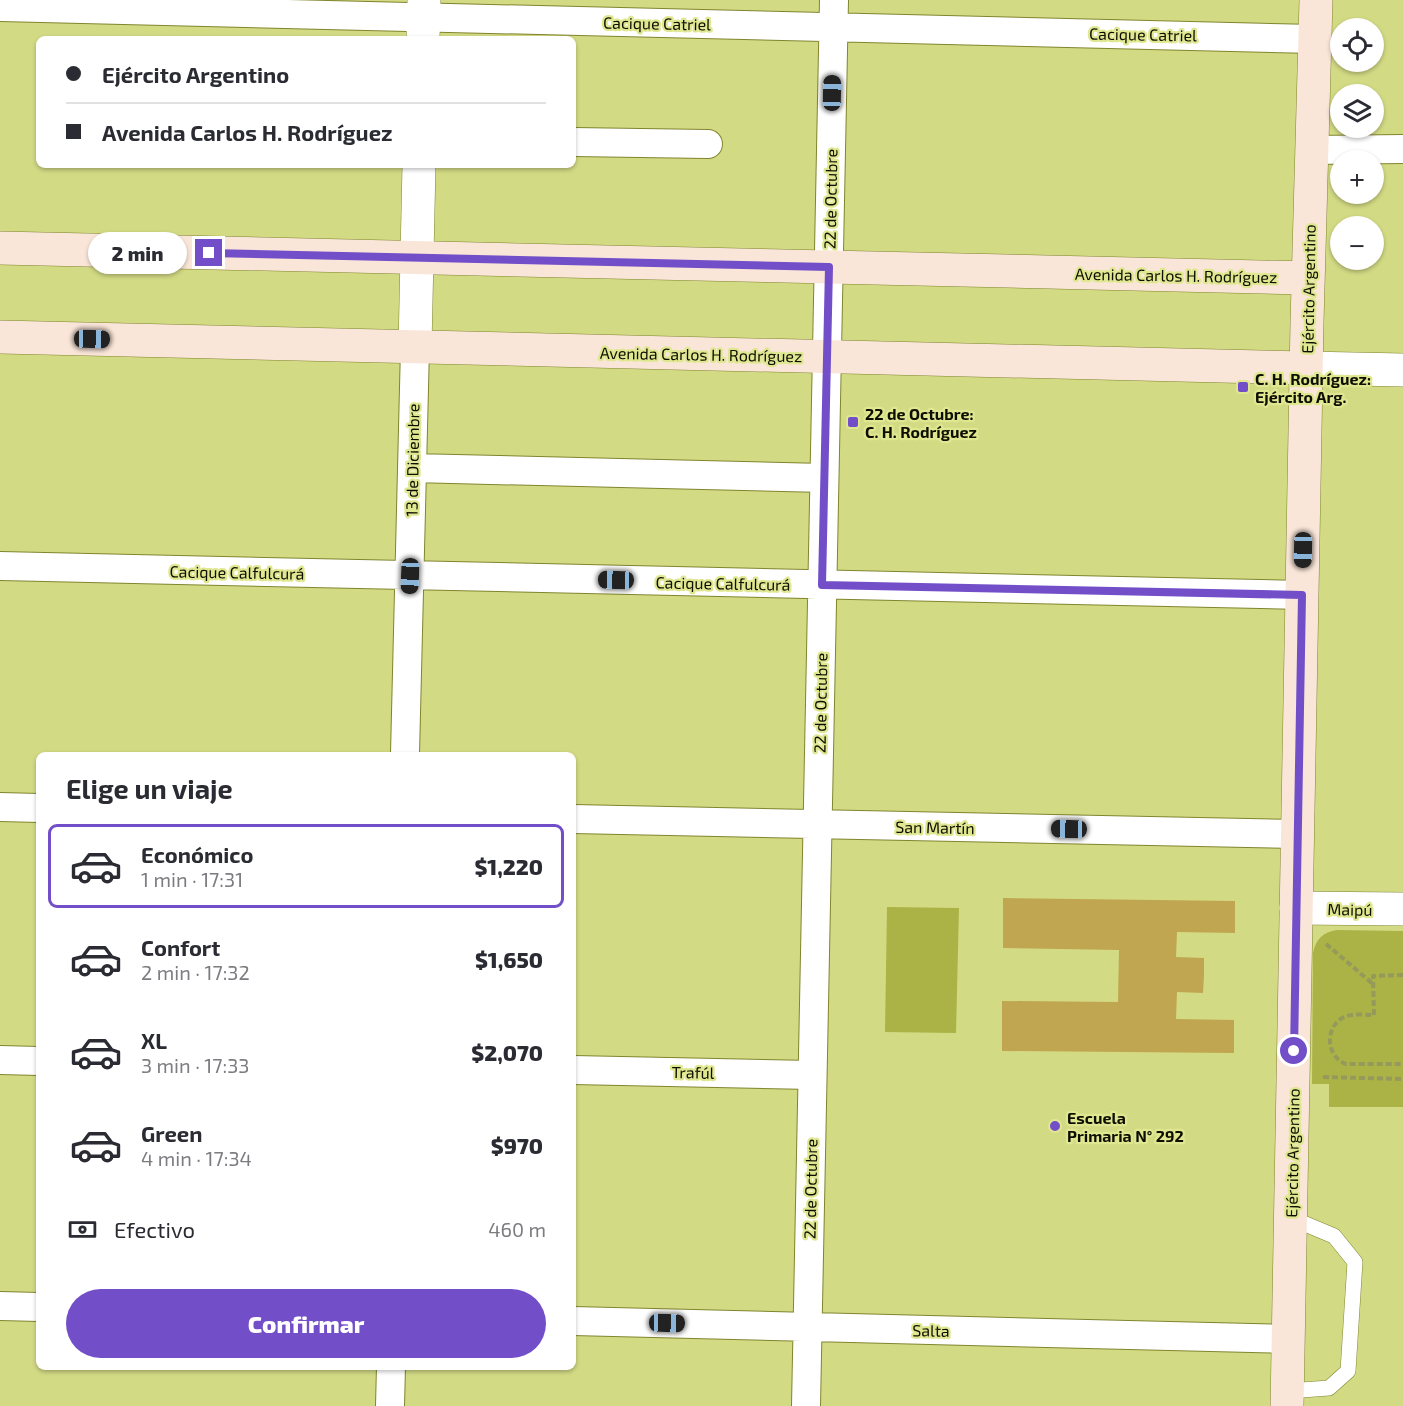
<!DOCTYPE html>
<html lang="es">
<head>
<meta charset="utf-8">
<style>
	body { margin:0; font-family:"Exo 2",sans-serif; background:#f2f2f3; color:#2b2b33; height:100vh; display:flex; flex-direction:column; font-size:22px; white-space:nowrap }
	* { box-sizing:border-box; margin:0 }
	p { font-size:20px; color:#7c7c81 }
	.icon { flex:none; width:33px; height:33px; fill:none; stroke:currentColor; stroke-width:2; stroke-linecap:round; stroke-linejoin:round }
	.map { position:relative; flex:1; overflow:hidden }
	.drawer { position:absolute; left:36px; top:752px; width:540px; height:618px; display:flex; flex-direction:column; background:#fff; border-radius:9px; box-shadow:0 2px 4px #0004 }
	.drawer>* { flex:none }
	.hud { position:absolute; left:36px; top:36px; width:540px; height:132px; border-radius:9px; box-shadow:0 2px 4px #0004; display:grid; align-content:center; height:132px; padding:0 30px; background:#fff }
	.tools { position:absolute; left:1330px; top:18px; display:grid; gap:12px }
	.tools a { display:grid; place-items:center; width:54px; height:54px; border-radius:50%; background:#fff; box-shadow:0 2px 4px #0004; font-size:30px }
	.end { position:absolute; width:27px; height:27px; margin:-14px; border:8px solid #724fc8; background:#fff; box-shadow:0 0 0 3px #fff }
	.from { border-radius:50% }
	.bubble { position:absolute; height:42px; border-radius:21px; background:#fff; box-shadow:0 2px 4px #0004; font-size:20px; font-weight:800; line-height:42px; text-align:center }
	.car { position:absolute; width:18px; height:36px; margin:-18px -9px; border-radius:8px; box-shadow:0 0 4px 2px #0007; background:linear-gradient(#222 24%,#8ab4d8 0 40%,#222 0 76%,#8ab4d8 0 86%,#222 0) }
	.hud b { display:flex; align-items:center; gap:21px; height:57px; font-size:22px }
	.hud b+b { border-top:2px solid #e1e1e2 }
	.hud i { width:15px; height:15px; background:#2b2b33 }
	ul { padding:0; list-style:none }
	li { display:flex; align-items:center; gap:18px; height:84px; margin:0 12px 9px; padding:0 18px; border:3px solid transparent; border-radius:9px }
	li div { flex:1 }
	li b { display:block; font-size:22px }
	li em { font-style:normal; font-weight:800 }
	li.on { border-color:#724fc8 }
	li>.icon { width:54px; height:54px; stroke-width:1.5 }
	h2 { padding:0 30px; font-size:27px; line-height:72px }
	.pay { display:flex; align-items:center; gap:15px; height:66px; padding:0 30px; font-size:22px }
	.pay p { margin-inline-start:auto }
	.primary-button { display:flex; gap:12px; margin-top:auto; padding:12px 30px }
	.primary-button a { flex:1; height:69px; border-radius:36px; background:#724fc8; color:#fff; font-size:24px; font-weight:800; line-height:69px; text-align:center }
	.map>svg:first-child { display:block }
</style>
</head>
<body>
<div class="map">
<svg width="1403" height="1406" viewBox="0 0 1403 1406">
	<rect width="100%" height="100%" fill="#d3da84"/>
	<path fill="#abb246" d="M 887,907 L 959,908 L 956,1033 L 885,1032 Z
		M 1337,930 L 1403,931 L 1403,1107 L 1329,1107 L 1329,1084 L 1312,1084 L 1313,953 C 1316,939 1323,932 1337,930 Z"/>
	<path fill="#c0a650" d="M 1003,898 L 1235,901 L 1235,933 L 1177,932 L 1176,957 L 1204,958 L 1204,975 L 1203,993 L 1177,992 L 1176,1019 L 1234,1020 L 1234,1053 L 1002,1051 L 1002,1001 L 1118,1002 L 1119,950 L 1003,948 Z"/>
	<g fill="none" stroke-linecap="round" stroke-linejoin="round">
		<defs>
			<path id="service" d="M 1288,1391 L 1329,1388 L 1348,1371 L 1355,1262 L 1334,1236 L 1291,1218"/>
			<path id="minor" d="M 0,7 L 1315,39
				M 573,142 L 708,144
				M 1312,150 L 1403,149
				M 412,468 L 824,478
				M 0,566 L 1302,595
				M 405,754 L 415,347
				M 0,807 L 39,808
				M 573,819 L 1298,834
				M 0,1060 L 39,1061
				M 573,1070 L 812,1075
				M 0,1306 L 39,1307
				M 573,1321 L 1289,1339
				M 390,1406 L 391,1366
				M 806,1406 L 834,0"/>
			<path id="tertiary" d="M 423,39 L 424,0
				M 415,347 L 419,165
				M 1306,368 L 1403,370
				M 1296,908 L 1403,909"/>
			<path id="secondary" d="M 0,248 L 1308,278
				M 0,337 L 1306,368
				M 1287,1406 L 1307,323 L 1316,0"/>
		</defs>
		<use href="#service" stroke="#80852e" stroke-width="16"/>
		<use href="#minor" stroke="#80852e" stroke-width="30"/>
		<use href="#tertiary" stroke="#80852e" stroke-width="34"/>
		<use href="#secondary" stroke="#80852e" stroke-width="34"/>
		<path stroke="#959a5a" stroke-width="4" stroke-dasharray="6 3" stroke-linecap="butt" d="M 1326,944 L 1373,984
			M 1403,975 L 1373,976 L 1374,1015 C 1365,1015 1353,1013 1344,1017 C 1324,1027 1326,1057 1346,1064 L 1403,1064
			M 1323,1077 L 1403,1079"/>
		<use href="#service" stroke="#fff" stroke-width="15"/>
		<use href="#minor" stroke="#fff" stroke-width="28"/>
		<use href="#tertiary" stroke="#fff" stroke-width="33"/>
		<use href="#secondary" stroke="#fae6d9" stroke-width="33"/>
	</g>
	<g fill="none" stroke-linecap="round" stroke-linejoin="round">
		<path stroke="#724fc8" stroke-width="8" d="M 209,253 L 829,267 L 822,585 L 1302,595 L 1294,1051"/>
	</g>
	<g fill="#724fc8" stroke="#e0e791" stroke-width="2">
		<rect x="1237" y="381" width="12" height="12" rx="3"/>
		<rect x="847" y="416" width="12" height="12" rx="3"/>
		<circle cx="1055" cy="1126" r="6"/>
	</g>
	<g text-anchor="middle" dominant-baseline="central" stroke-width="4.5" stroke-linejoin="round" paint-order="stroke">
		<g font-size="16" fill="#0d0e00" stroke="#e0e791">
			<text transform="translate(657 23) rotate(1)">Cacique Catriel</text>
			<text transform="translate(1143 34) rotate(1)">Cacique Catriel</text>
			<text transform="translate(830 199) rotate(-89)">22 de Octubre</text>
			<text transform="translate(1176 275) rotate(1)">Avenida Carlos H. Rodríguez</text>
			<text transform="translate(1308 289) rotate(-89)">Ejército Argentino</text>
			<text transform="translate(701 354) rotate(1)">Avenida Carlos H. Rodríguez</text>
			<text transform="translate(412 460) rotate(-89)">13 de Diciembre</text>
			<text transform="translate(237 572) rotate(1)">Cacique Calfulcurá</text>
			<text transform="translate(723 583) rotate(1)">Cacique Calfulcurá</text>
			<text transform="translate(820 703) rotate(-89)">22 de Octubre</text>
			<text transform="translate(935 827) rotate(1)">San Martín</text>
			<text transform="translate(1350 909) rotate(1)">Maipú</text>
			<text transform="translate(693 1072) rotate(1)">Trafúl</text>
			<text transform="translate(1292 1153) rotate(-89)">Ejército Argentino</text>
			<text transform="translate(810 1189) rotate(-89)">22 de Octubre</text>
			<text transform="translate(931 1330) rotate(1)">Salta</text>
		</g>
		<g font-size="16" font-weight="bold" fill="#0d0e00" stroke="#e0e791" text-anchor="start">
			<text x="1255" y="378">C. H. Rodríguez:<tspan x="1255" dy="18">Ejército Arg.</tspan></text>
			<text x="865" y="413">22 de Octubre:<tspan x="865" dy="18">C. H. Rodríguez</tspan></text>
			<text x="1067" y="1117">Escuela<tspan x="1067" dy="18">Primaria N° 292</tspan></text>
		</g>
	</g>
</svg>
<div class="tools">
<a><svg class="icon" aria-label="locate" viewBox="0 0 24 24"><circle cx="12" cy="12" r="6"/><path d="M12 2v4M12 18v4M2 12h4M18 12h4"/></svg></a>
<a><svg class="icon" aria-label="layers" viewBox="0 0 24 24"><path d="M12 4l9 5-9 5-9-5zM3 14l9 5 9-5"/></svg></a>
<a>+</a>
<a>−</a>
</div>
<i class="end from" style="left:1294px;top:1051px"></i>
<i class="end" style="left:209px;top:253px"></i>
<div class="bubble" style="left:88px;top:232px;width:99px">2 min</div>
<i class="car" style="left:832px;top:93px;rotate:1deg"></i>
<i class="car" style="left:92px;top:339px;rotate:91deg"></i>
<i class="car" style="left:1303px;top:550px;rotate:181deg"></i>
<i class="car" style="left:410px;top:576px;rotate:182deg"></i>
<i class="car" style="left:616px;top:580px;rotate:271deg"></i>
<i class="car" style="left:1069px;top:829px;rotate:271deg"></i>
<i class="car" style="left:667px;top:1323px;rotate:91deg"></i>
<div class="hud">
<b><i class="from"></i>Ejército Argentino</b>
<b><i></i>Avenida Carlos H. Rodríguez</b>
</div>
<section class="drawer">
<h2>Elige un viaje</h2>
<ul>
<li class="on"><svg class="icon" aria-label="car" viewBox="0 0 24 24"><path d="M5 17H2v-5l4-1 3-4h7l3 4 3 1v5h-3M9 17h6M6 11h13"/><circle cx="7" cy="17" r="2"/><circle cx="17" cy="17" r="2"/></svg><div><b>Económico</b><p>1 min · 17:31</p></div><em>$1,220</em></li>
<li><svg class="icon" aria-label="car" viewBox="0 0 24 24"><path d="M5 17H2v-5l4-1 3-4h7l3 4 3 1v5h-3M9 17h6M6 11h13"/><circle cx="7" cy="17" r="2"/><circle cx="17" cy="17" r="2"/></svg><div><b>Confort</b><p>2 min · 17:32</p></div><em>$1,650</em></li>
<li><svg class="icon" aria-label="car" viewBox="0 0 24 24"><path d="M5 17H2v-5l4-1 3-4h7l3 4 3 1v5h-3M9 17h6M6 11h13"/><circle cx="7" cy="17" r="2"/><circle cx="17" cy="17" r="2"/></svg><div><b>XL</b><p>3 min · 17:33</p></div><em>$2,070</em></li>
<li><svg class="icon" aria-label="car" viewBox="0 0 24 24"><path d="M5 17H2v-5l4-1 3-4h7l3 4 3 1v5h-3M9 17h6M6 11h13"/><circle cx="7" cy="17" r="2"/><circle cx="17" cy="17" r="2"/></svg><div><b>Green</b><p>4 min · 17:34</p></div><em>$970</em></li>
</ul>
<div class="pay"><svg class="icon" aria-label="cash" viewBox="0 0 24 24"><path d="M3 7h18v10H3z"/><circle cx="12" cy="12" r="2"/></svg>Efectivo<p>460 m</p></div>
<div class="primary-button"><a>Confirmar</a></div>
</section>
</div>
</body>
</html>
